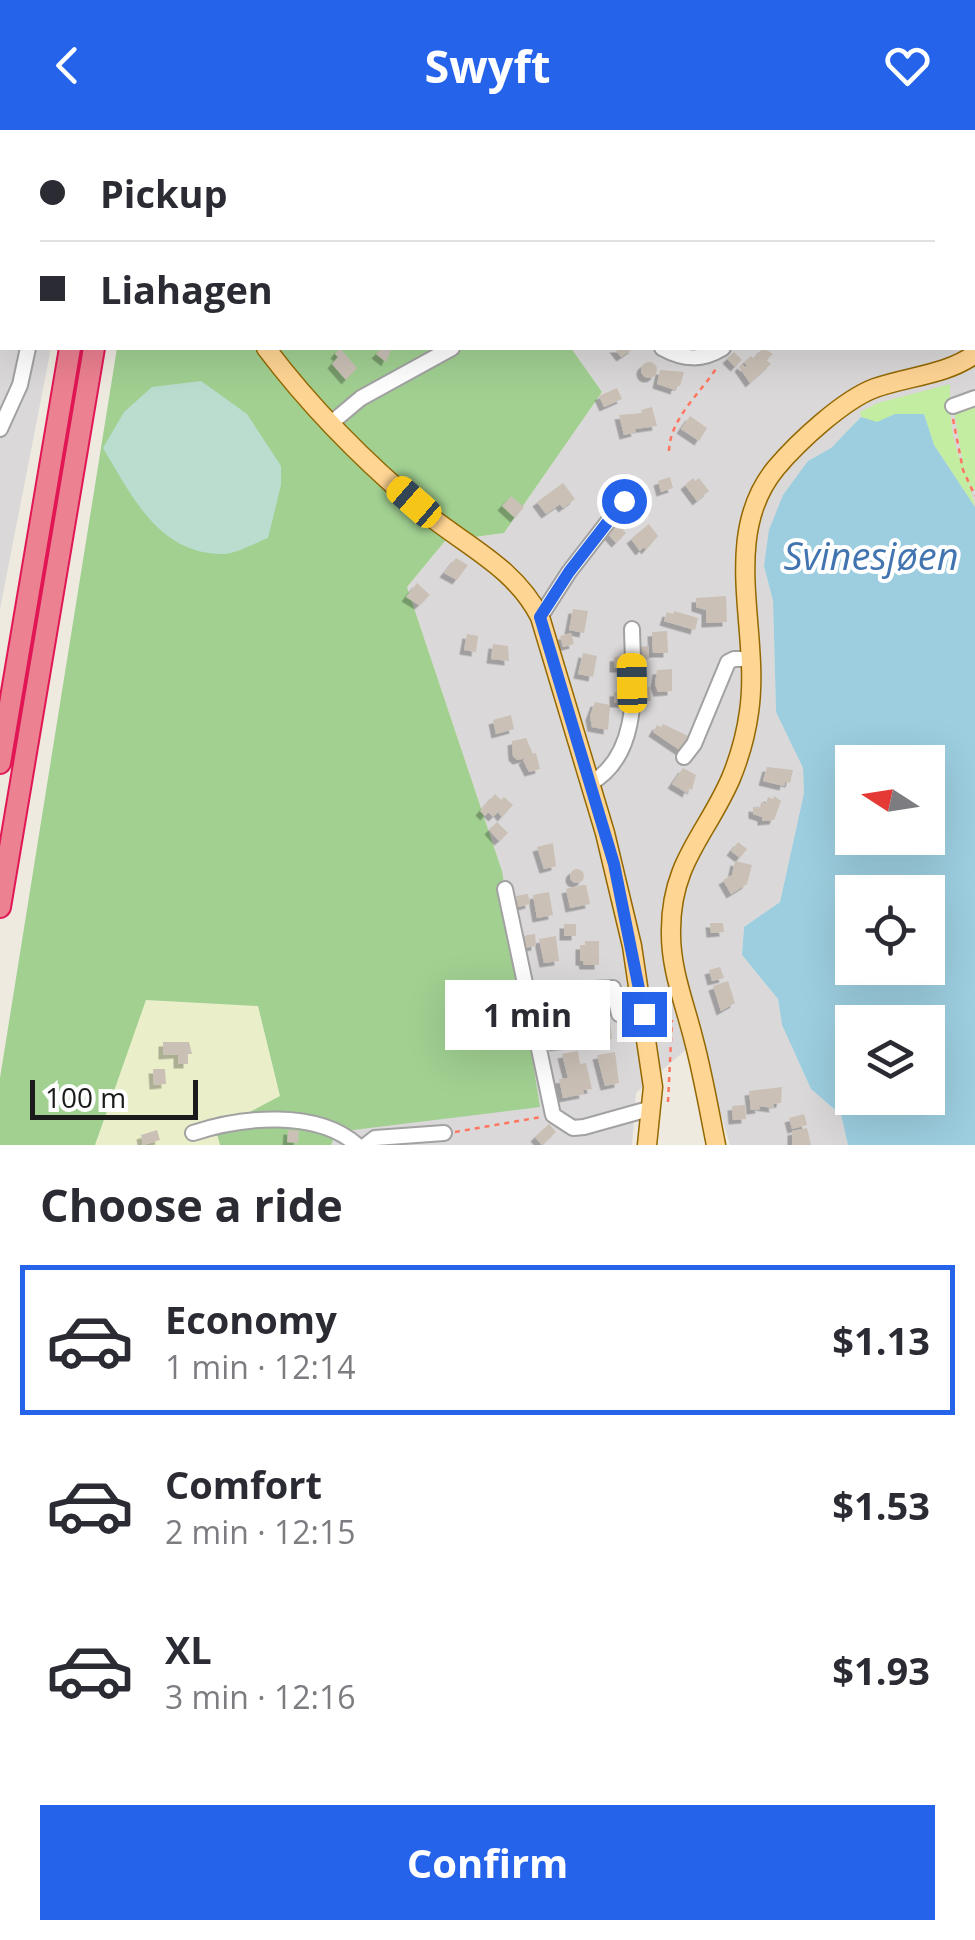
<!DOCTYPE html>
<html lang="en">
<head>
<meta charset="utf-8">
<style>
	body { margin:0; font-family:"Open Sans",sans-serif; background:#f7f7f7; color:#2b2b33; height:100vh; display:flex; flex-direction:column; font-size:38px; white-space:nowrap }
	* { box-sizing:border-box; margin:0 }
	p { font-size:32px; color:#7c7c81 }
	.icon { flex:none; width:55px; height:55px; fill:none; stroke:currentColor; stroke-width:2; stroke-linecap:round; stroke-linejoin:round }
	.map { position:relative; height:1015px; overflow:hidden }
	.side { display:flex; flex-direction:column; background:#fff; flex:1 }
	.side>* { flex:none }
	.hud { position:absolute; left:0px; top:0px; width:975px; height:220px; box-shadow:0 10px 40px #0002; display:grid; align-content:center; height:220px; padding:0 40px; background:#fff }
	.needle { width:65px; rotate:282deg }
	.controls { position:absolute; left:835px; top:615px; display:grid; gap:20px }
	.controls a { display:grid; place-items:center; width:110px; height:110px; border-radius:0px; background:#fff; box-shadow:0 10px 40px #0002; font-size:50px }
	.scale { position:absolute; left:30px; bottom:25px; width:168px; box-sizing:border-box; padding-left:10px; border:5px solid #1b1b1b; border-top:0; font-size:28px; line-height:35px; white-space:nowrap; color:#1b1b1b; -webkit-text-stroke:8px #fff; paint-order:stroke }
	.end { position:absolute; width:45px; height:45px; margin:-22px; border:12px solid #2563eb; background:#fff; box-shadow:0 0 0 5px #fff }
	.from { border-radius:50% }
	.bubble { position:absolute; height:70px; border-radius:0px; background:#fff; box-shadow:0 10px 40px #0002; font-size:32px; font-weight:700; line-height:70px; text-align:center }
	.car { position:absolute; width:30px; height:60px; margin:-30px -15px; border-radius:12px; box-shadow:0 0 8px 2px #0007; background:linear-gradient(#f5c518 24%,#345 0 40%,#f5c518 0 76%,#345 0 86%,#f5c518 0) }
	.hud b { display:flex; align-items:center; gap:35px; height:95px; font-size:38px }
	.hud b+b { border-top:2px solid #e1e1e2 }
	.hud i { width:25px; height:25px; background:#2b2b33 }
	ul { padding:0; list-style:none }
	li { display:flex; align-items:center; gap:30px; height:150px; margin:0 20px 15px; padding:0 20px; border:5px solid transparent; border-radius:0px }
	li div { flex:1 }
	li b { display:block; font-size:38px }
	li em { font-style:normal; font-weight:700 }
	li.selected { border-color:#2563eb }
	li>.icon { width:90px; height:90px; stroke-width:1.5 }
	h2 { padding:0 40px; font-size:45px; line-height:120px }
	.action { display:flex; gap:20px; margin-top:auto; padding:20px 40px }
	.action a { flex:1; height:115px; border-radius:0px; background:#2563eb; color:#fff; font-size:40px; font-weight:700; line-height:115px; text-align:center }
	header { display:flex; justify-content:space-between; align-items:center; height:130px; padding:0 40px; background:#2563eb; color:#fff; font-size:45px; font-weight:700 }
	.map>svg:first-child { display:block }
</style>
</head>
<body>
<header><svg class="icon" aria-label="back" viewBox="0 0 24 24"><path d="M15 5l-7 7 7 7"/></svg>Swyft<svg class="icon" aria-label="heart" viewBox="0 0 24 24"><path d="M12 20l-8-8c-3-5 5-10 8-4 3-6 11-1 8 4z"/></svg></header>
<div class="map">
<svg width="975" height="1015" viewBox="0 0 975 1015">
	<defs>
		<filter id="shadow"><feDropShadow dx="-4.5" dy="4.5" stdDeviation="0" flood-color="#0004"/></filter>
	</defs>
	<rect width="100%" height="100%" fill="#eeeae0"/>
	<path fill="#dad8d8" d="M 0,0 L 86,0 L 2,2 L 2,218 L 51,218 L 0,479 Z
		M 540,0 L 975,0 L 975,377 L 934,315 L 924,284 L 895,284 L 877,293 L 861,287 L 831,318 L 808,331 L 764,436 L 773,471 L 776,582 L 803,638 L 804,663 L 780,772 L 744,797 L 742,825 L 778,869 L 782,895 L 811,959 L 841,985 L 848,1015 L 730,1015 L 698,909 L 636,963 L 632,1015 L 331,1015 L 502,741 L 407,457 L 445,411 L 504,403 L 602,262 L 571,218 L 972,218 L 972,2 L 539,2 Z"/>
	<path fill="#eaefc9" d="M 145,870 L 258,876 L 280,966 L 217,1000 L 220,1015 L 95,1015 Z"/>
	<path fill="#c3eda1" d="M 950,254 C 950,282 950,309 963,335 L 954,281 L 975,272 L 975,361 L 969,352 L 975,377 L 934,315 L 924,284 L 895,284 L 877,293 L 861,287 L 860,282 L 878,273 Z"/>
	<path fill="#a1d091" d="M 152,0 L 540,0 L 151,2 Z
		M 117,218 L 571,218 L 602,262 L 504,403 L 445,411 L 407,457 L 502,741 L 540,977 L 337,1002 L 331,1015 L 220,1015 L 216,1000 L 280,966 L 258,876 L 146,870 L 95,1015 L 0,1015 L 0,948 Z"/>
	<path fill="#bbddcf" d="M 201,251 L 247,284 L 281,336 L 281,355 L 268,408 C 255,413 238,423 224,424 C 159,425 132,366 103,318 L 124,282 L 152,257 Z"/>
	<path fill="#9ccedf" fill-rule="evenodd" d="M 895,284 L 924,284 L 934,315 L 975,377 L 975,1015 L 848,1015 L 841,985 L 811,959 L 782,895 L 778,869 L 742,825 L 744,797 L 780,772 L 804,663 L 803,638 L 776,582 L 773,471 L 764,436 L 769,400 L 783,365 L 808,331 L 831,318 L 861,287 L 877,292 ZM 852,632 L 928,632 L 928,708 L 852,708 ZM 852,762 L 928,762 L 928,838 L 852,838 ZM 852,892 L 928,892 L 928,968 L 852,968 Z"/>
	<path fill="#cac0b6" filter="url(#shadow)" d="M 340,218 L 357,238 L 346,250 L 332,234 L 338,227 L 335,224 Z
		M 382,218 L 392,218 L 386,232 L 376,224 Z
		M 614,218 L 634,218 L 621,227 Z
		M 763,218 L 773,224 L 766,230 L 771,234 L 750,253 L 739,237 L 742,234 L 745,237 L 747,236 L 744,232 L 751,226 L 754,229 Z
		M 734,222 L 742,230 L 735,237 L 727,229 Z
		M641 240a8 8 0 1 1 16 0a8 8 0 1 1-16 0Z
		M 660,240 L 684,242 L 680,256 L 676,256 L 675,260 L 657,254 Z
		M 617,258 L 622,269 L 604,277 L 599,266 Z
		M 652,277 L 657,296 L 635,299 L 636,302 L 624,305 L 619,285 L 642,283 L 641,280 Z
		M 690,286 L 707,298 L 699,311 L 681,299 Z
		M 670,347 L 673,358 L 661,362 L 658,351 Z
		M 693,348 L 695,351 L 699,348 L 709,361 L 697,371 L 685,355 Z
		M 563,353 L 575,369 L 563,378 L 560,374 L 546,384 L 537,372 Z
		M 511,366 L 524,377 L 515,388 L 502,376 Z
		M 618,394 L 626,403 L 616,413 L 608,404 Z
		M 649,394 L 658,406 L 646,420 L 644,417 L 640,421 L 631,409 Z
		M 456,428 L 468,435 L 457,450 L 444,443 Z
		M 417,453 L 430,465 L 419,475 L 406,467 Z
		M 726,466 L 727,492 L 706,493 L 706,480 L 696,477 L 696,468 Z
		M 573,479 L 588,481 L 584,503 L 569,500 Z
		M 674,481 L 698,488 L 695,500 L 664,491 L 667,482 L 673,484 Z
		M 667,501 L 668,523 L 653,523 L 652,502 Z
		M 571,503 L 574,514 L 563,517 L 560,506 Z
		M 467,504 L 478,506 L 476,522 L 464,520 Z
		M 493,514 L 508,516 L 509,531 L 491,529 Z
		M 648,516 L 649,529 L 637,530 L 636,517 Z
		M 583,523 L 597,526 L 593,547 L 578,544 Z
		M 626,526 L 626,538 L 614,538 L 614,527 Z
		M 672,539 L 672,561 L 658,562 L 655,554 L 657,540 Z
		M 650,557 L 651,571 L 638,571 L 638,558 Z
		M 626,561 L 627,573 L 614,573 L 614,562 Z
		M 595,572 L 610,575 L 608,600 L 592,597 L 590,586 Z
		M 511,585 L 514,599 L 496,604 L 493,590 Z
		M 663,594 L 692,608 L 684,623 L 653,602 L 657,595 L 661,597 Z
		M 526,608 L 533,624 L 536,623 L 540,639 L 529,642 L 523,630 L 526,628 L 517,630 L 513,626 L 512,611 Z
		M 767,637 L 793,640 L 790,653 L 785,652 L 784,656 L 763,651 Z
		M 683,638 L 696,645 L 692,660 L 689,658 L 687,663 L 672,654 Z
		M 495,664 L 501,670 L 504,667 L 513,675 L 502,687 L 498,682 L 493,687 L 488,682 L 485,686 L 480,681 Z
		M 774,666 L 781,671 L 774,690 L 762,691 L 762,687 L 753,684 L 753,677 L 760,678 L 761,672 L 766,674 L 768,667 L 773,669 Z
		M 497,692 L 508,703 L 499,711 L 489,700 Z
		M 738,712 L 747,719 L 740,728 L 731,721 Z
		M 553,713 L 556,736 L 544,739 L 537,717 Z
		M 735,731 L 752,735 L 747,754 L 731,764 L 723,750 L 732,745 Z
		M570 746a7 7 0 1 1 14 0a7 7 0 1 1-14 0Z
		M 582,755 L 586,755 L 590,774 L 570,778 L 566,759 Z
		M 549,762 L 553,785 L 537,788 L 533,765 Z
		M 528,764 L 530,774 L 518,777 L 516,766 Z
		M 710,793 L 723,793 L 724,802 L 711,803 Z
		M 564,794 L 576,794 L 576,806 L 564,806 Z
		M 535,804 L 536,816 L 523,818 L 522,806 Z
		M 556,806 L 559,831 L 544,833 L 539,809 Z
		M 585,811 L 599,811 L 599,835 L 584,835 L 583,831 L 580,831 L 580,815 L 585,815 Z
		M 720,837 L 724,848 L 712,851 L 709,840 Z
		M 728,851 L 735,873 L 721,881 L 713,856 Z
		M568 884a7 7 0 1 1 14 0a7 7 0 1 1-14 0Z
		M 609,878 L 612,909 L 593,911 L 591,880 Z
		M 563,889 L 568,915 L 554,917 L 549,892 Z
		M 163,912 L 189,912 L 192,924 L 188,924 L 188,934 L 178,934 L 178,924 L 163,925 Z
		M 578,921 L 580,934 L 586,933 L 592,959 L 583,960 L 584,964 L 563,968 L 559,949 L 568,948 L 562,924 Z
		M 615,922 L 619,953 L 605,956 L 597,925 Z
		M 153,939 L 165,939 L 166,954 L 154,955 Z
		M 782,957 L 781,973 L 773,974 L 774,978 L 759,976 L 760,979 L 751,980 L 749,961 Z
		M 745,975 L 746,989 L 733,990 L 732,976 Z
		M 804,984 L 807,995 L 792,999 L 789,988 Z
		M 549,994 L 556,1002 L 542,1015 L 535,1007 Z
		M 807,998 L 811,1015 L 792,1015 L 792,1001 Z
		M 157,1000 L 160,1010 L 143,1015 L 141,1005 Z
		M 288,1000 L 299,1001 L 298,1013 L 287,1012 Z"/>
	<g fill="none" stroke-linecap="round" stroke-linejoin="round">
		<defs>
			<path id="minor" d="M 860,0 L 860,2
				M 0,2 L 3,0
				M 716,2 L 717,0
				M 0,140 L 2,141
				M 662,218 C 684,230 702,231 723,218
				M 953,276 L 975,268
				M 330,294 L 361,268 L 452,218
				M 0,299 L 20,255 L 28,218
				M 540,487 L 569,442 L 624,371
				M 684,627 L 694,614 L 728,532 L 734,529 L 751,529
				M 589,654 C 643,625 633,550 632,499
				M 505,759 L 553,985 L 573,998 L 584,997 L 652,978
				M 530,880 L 562,875 L 575,860 L 613,858 L 619,884 L 630,883
				M 193,1003 C 241,987 316,979 357,1015
				M 366,1015 L 375,1008 L 444,1003"/>
			<path id="major" d="M 53,0 L 54,2
				M 266,218 C 312,279 368,335 427,384 C 468,417 515,438 540,487 L 605,703 L 632,816 L 653,957 L 647,1015
				M 716,1015 C 709,980 703,945 694,911 C 685,874 670,839 671,800 C 671,732 707,704 731,648 C 740,626 746,604 749,582 C 761,502 719,407 776,338 C 798,312 843,270 875,258 C 909,246 946,245 975,224"/>
			<path id="highway" d="M 105,2 L 105,0
				M 128,2 L 128,0
				M 0,633 L 70,218
				M 0,777 L 94,218"/>
		</defs>
		<use href="#minor" stroke="#a2a2a2" stroke-width="18"/>
		<use href="#major" stroke="#936800" stroke-width="21"/>
		<use href="#highway" stroke="#e11755" stroke-width="24"/>
		<path stroke="#ff7660" stroke-width="2.5" stroke-dasharray="5 5" stroke-linecap="butt" d="M 424,0 L 425,2
			M 495,0 L 498,2
			M 188,2 L 189,0
			M 972,4 L 975,3
			M 953,289 L 963,340 L 975,366
			M 669,321 C 670,288 701,263 717,237
			M 668,972 L 672,890
			M 455,1002 L 541,987"/>
		<use href="#minor" stroke="#fff" stroke-width="14"/>
		<use href="#major" stroke="#ffd594" stroke-width="18"/>
		<use href="#highway" stroke="#ec8191" stroke-width="20"/>
	</g>
	<g fill="none" stroke-linecap="round" stroke-linejoin="round">
		<path stroke="#2563eb" stroke-width="12" d="M 624,371 L 569,442 L 540,487 L 614,734 L 644,884"/>
	</g>
	<g text-anchor="middle" dominant-baseline="central" stroke-width="8" stroke-linejoin="round" paint-order="stroke">
		<g font-size="38" font-style="italic" fill="#4275b0" stroke="#fff">
			<text x="871" y="425">Svinesjøen</text>
		</g>
	</g>
</svg>
<div class="controls">
<a><svg class="needle" viewBox="-14 -14 28 28"><path d="M0-13l5 13h-10z" fill="#e53935"/><path d="M0 13l5-13h-10z" fill="#7c7c81"/></svg></a>
<a><svg class="icon" aria-label="locate" viewBox="0 0 24 24"><circle cx="12" cy="12" r="6"/><path d="M12 2v4M12 18v4M2 12h4M18 12h4"/></svg></a>
<a><svg class="icon" aria-label="layers" viewBox="0 0 24 24"><path d="M12 4l9 5-9 5-9-5zM3 14l9 5 9-5"/></svg></a>
</div>
<div class="scale">100 m</div>
<i class="end from" style="left:624px;top:371px"></i>
<i class="end" style="left:644px;top:884px"></i>
<div class="bubble" style="left:445px;top:850px;width:165px">1 min</div>
<i class="car" style="left:414px;top:372px;rotate:311deg"></i>
<i class="car" style="left:632px;top:553px;rotate:359deg"></i>
<div class="hud">
<b><i class="from"></i>Pickup</b>
<b><i></i>Liahagen</b>
</div>
</div>
<section class="side">
<h2>Choose a ride</h2>
<ul>
<li class="selected"><svg class="icon" aria-label="car" viewBox="0 0 24 24"><path d="M5 17H2v-5l4-1 3-4h7l3 4 3 1v5h-3M9 17h6M6 11h13"/><circle cx="7" cy="17" r="2"/><circle cx="17" cy="17" r="2"/></svg><div><b>Economy</b><p>1 min · 12:14</p></div><em>$1.13</em></li>
<li><svg class="icon" aria-label="car" viewBox="0 0 24 24"><path d="M5 17H2v-5l4-1 3-4h7l3 4 3 1v5h-3M9 17h6M6 11h13"/><circle cx="7" cy="17" r="2"/><circle cx="17" cy="17" r="2"/></svg><div><b>Comfort</b><p>2 min · 12:15</p></div><em>$1.53</em></li>
<li><svg class="icon" aria-label="car" viewBox="0 0 24 24"><path d="M5 17H2v-5l4-1 3-4h7l3 4 3 1v5h-3M9 17h6M6 11h13"/><circle cx="7" cy="17" r="2"/><circle cx="17" cy="17" r="2"/></svg><div><b>XL</b><p>3 min · 12:16</p></div><em>$1.93</em></li>
</ul>
<div class="action"><a>Confirm</a></div>
</section>
</body>
</html>
